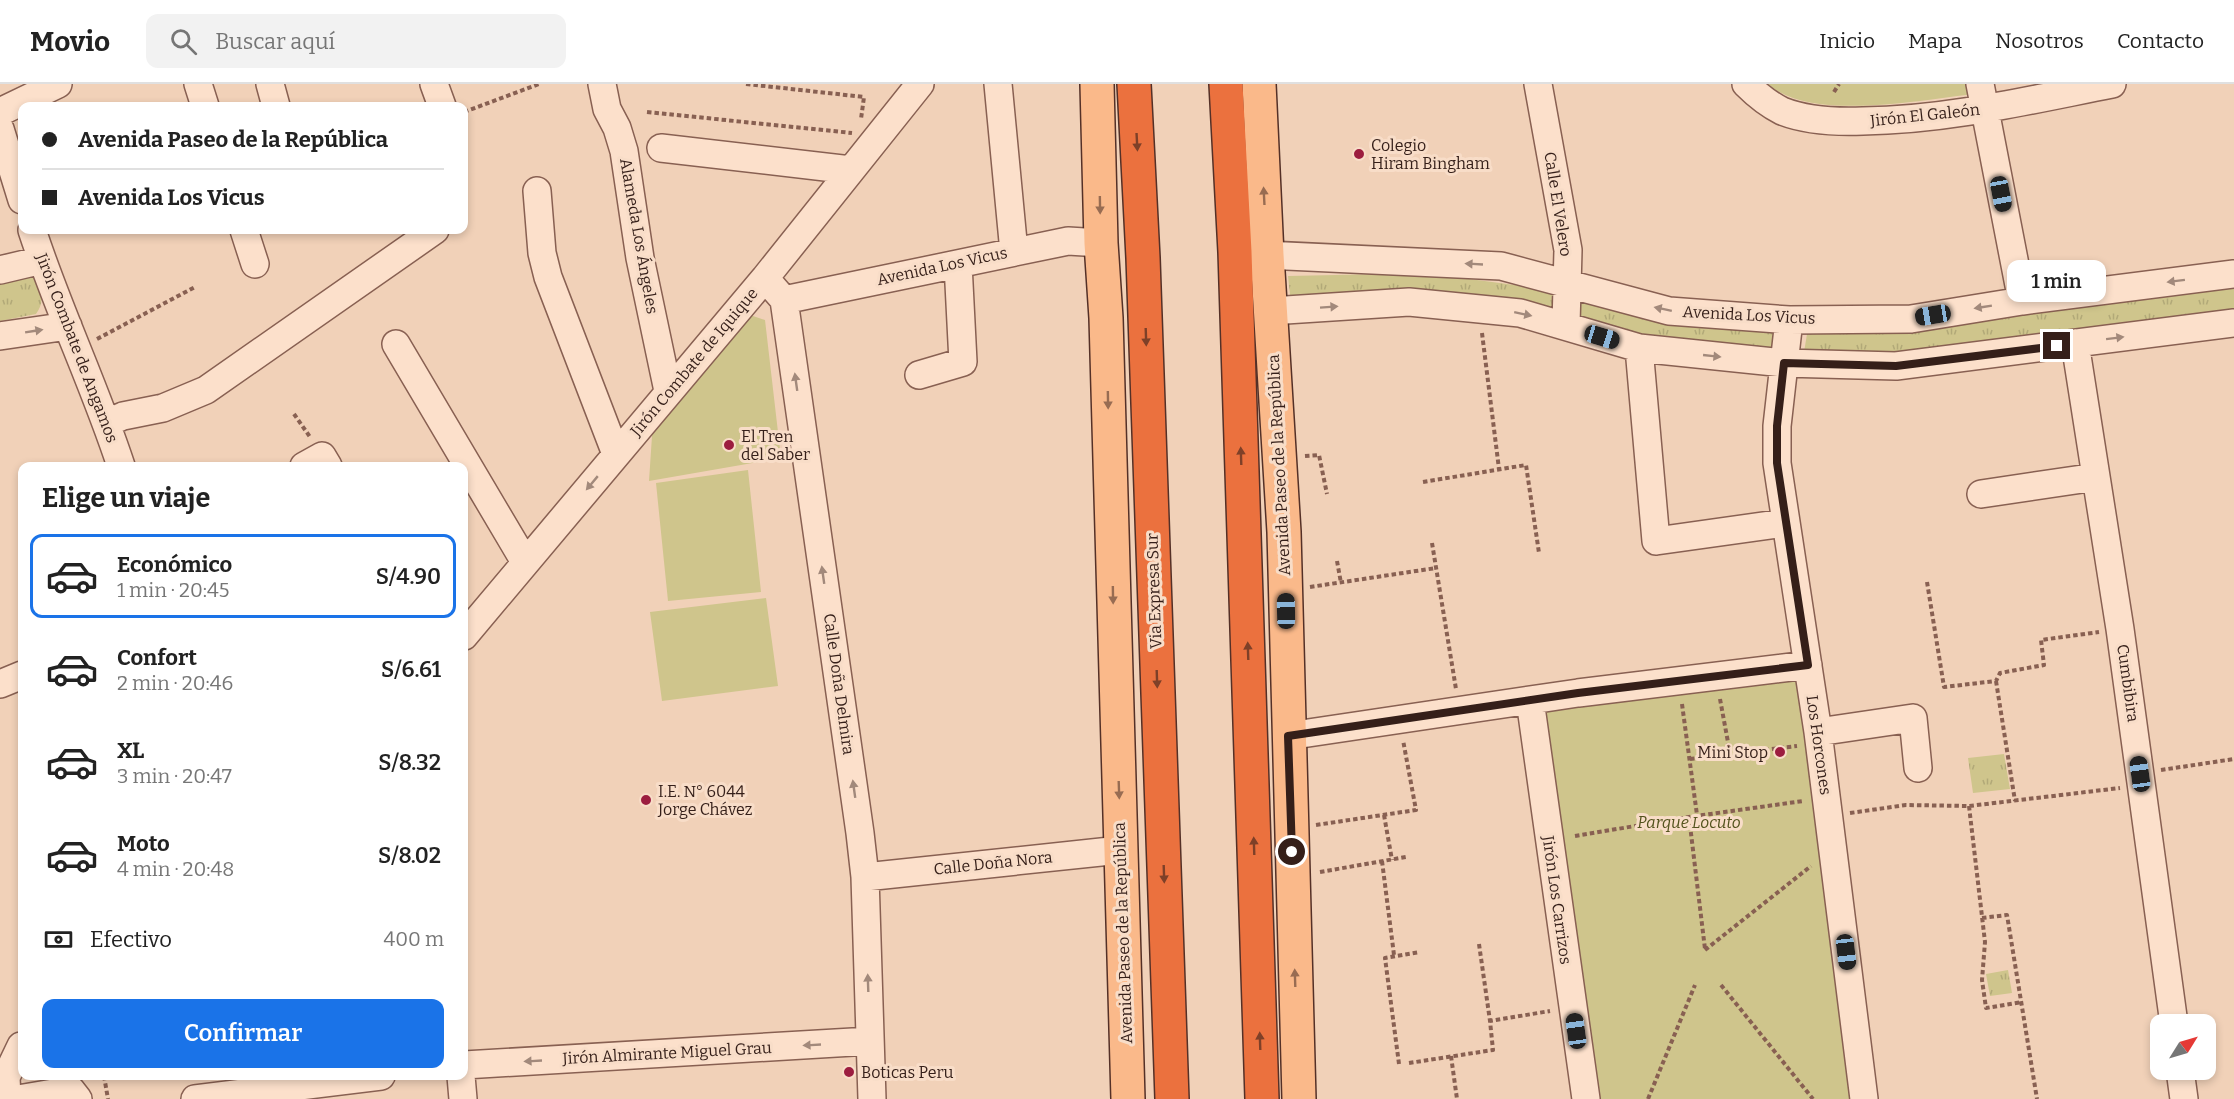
<!DOCTYPE html>
<html lang="es">
<head>
<meta charset="utf-8">
<style>
	body { margin:0; font-family:Bitter,serif; background:#f2f2f2; color:#222; height:100vh; display:flex; flex-direction:column; font-size:22px; white-space:nowrap }
	* { box-sizing:border-box; margin:0 }
	p { font-size:20px; color:#767676 }
	.icon { flex:none; width:33px; height:33px; fill:none; stroke:currentColor; stroke-width:2; stroke-linecap:round; stroke-linejoin:round }
	.map { position:relative; flex:1; overflow:hidden }
	.sheet { position:absolute; left:18px; top:378px; width:450px; height:618px; display:flex; flex-direction:column; background:#fff; border-radius:12px; box-shadow:0 3px 9px #0003 }
	.sheet>* { flex:none }
	.hud { position:absolute; left:18px; top:18px; width:450px; height:132px; border-radius:12px; box-shadow:0 3px 9px #0003; display:grid; align-content:center; height:132px; padding:0 24px; background:#fff }
	.needle { width:39px; rotate:53deg }
	.buttons { position:absolute; left:2150px; top:930px; display:grid; gap:12px }
	.buttons a { display:grid; place-items:center; width:66px; height:66px; border-radius:12px; background:#fff; box-shadow:0 3px 9px #0003; font-size:30px }
	.end { position:absolute; width:27px; height:27px; margin:-14px; border:8px solid #351f19; background:#fff; box-shadow:0 0 0 3px #fff }
	.from { border-radius:50% }
	.bubble { position:absolute; height:42px; border-radius:12px; background:#fff; box-shadow:0 3px 9px #0003; font-size:20px; font-weight:600; line-height:42px; text-align:center }
	.car { position:absolute; width:18px; height:36px; margin:-18px -9px; border-radius:8px; box-shadow:0 0 4px 2px #0007; background:linear-gradient(#222 24%,#8ab4d8 0 40%,#222 0 76%,#8ab4d8 0 86%,#222 0) }
	.hud b { display:flex; align-items:center; gap:21px; height:57px; font-size:22px }
	.hud b+b { border-top:2px solid #e0e0e0 }
	.hud i { width:15px; height:15px; background:#222 }
	ul { padding:0; list-style:none }
	li { display:flex; align-items:center; gap:18px; height:84px; margin:0 12px 9px; padding:0 12px; border:3px solid transparent; border-radius:12px }
	li div { flex:1 }
	li b { display:block; font-size:22px }
	li em { font-style:normal; font-weight:600 }
	li.active { border-color:#1a73e8 }
	li>.icon { width:54px; height:54px; stroke-width:1.5 }
	h2 { padding:0 24px; font-size:27px; line-height:72px }
	.pay { display:flex; align-items:center; gap:15px; height:66px; padding:0 24px; font-size:22px }
	.pay p { margin-inline-start:auto }
	.primary-button { display:flex; gap:12px; margin-top:auto; padding:12px 24px }
	.primary-button a { flex:1; height:69px; border-radius:12px; background:#1a73e8; color:#fff; font-size:24px; font-weight:600; line-height:69px; text-align:center }
	header { display:flex; align-items:center; gap:36px; box-sizing:border-box; height:84px; padding:0 30px; background:#fff; border-bottom:2px solid #e0e0e0 }
	header strong { font-size:28px }
	nav { display:flex; gap:33px; margin-inline-start:auto; font-size:21px }
	.search { width:420px; height:54px; background:#f2f2f2; display:flex; align-items:center; gap:15px; box-sizing:border-box; padding:0 21px; border-radius:12px; color:#767676; font-size:22px }
	.map>svg:first-child { display:block }
</style>
</head>
<body>
<header>
<strong>Movio</strong>
<div class="search"><svg class="icon" aria-label="search" viewBox="0 0 24 24"><circle cx="10" cy="10" r="6"/><path d="M15 15l6 6"/></svg>Buscar aquí</div>
<nav><a>Inicio</a><a>Mapa</a><a>Nosotros</a><a>Contacto</a></nav>
</header>
<div class="map">
<svg width="2234" height="1015" viewBox="0 0 2234 1015">
	<defs>
		<pattern id="grass-tufts" width="24" height="20" patternUnits="userSpaceOnUse" patternTransform="scale(1.5)"><rect width="24" height="20" fill="#cfc58c"/><path d="M3 7l-1-3M5 7V3M7 7l1-3M15 17l-1-3M17 17v-4M19 17l1-3" fill="none" stroke="#b2a978"/></pattern>
	</defs>
	<rect width="100%" height="100%" fill="#f1d1b8"/>
	<path fill="url(#grass-tufts)" d="M 1382,190 L 1462,194 L 1546,205 L 1555,210 L 1554,228 L 1291,220 L 1288,192 Z
		M 33,191 C 41,204 46,217 36,230 L 0,237 L 0,195 Z
		M 2234,201 L 2234,228 L 1905,269 L 1804,268 L 1808,244 Z
		M 1573,209 L 1779,240 L 1773,273 L 1642,259 L 1571,238 Z
		M 2004,670 L 2010,705 L 1973,709 L 1968,674 Z
		M 2008,886 L 2012,909 L 1990,912 L 1986,890 Z"/>
	<path fill="#cfc58c" d="M 1768,0 L 1972,0 L 1974,10 C 1920,16 1811,38 1768,0 Z
		M 750,231 L 765,236 L 781,374 L 649,397 L 653,337 Z
		M 748,386 L 761,508 L 668,517 L 656,399 Z
		M 766,514 L 778,602 L 662,617 L 650,528 Z
		M 1803,590 L 1856,1015 L 1594,1015 L 1541,624 Z"/>
	<g fill="none" stroke-linecap="round" stroke-linejoin="round">
		<defs>
			<path id="minor" d="M 198,0 L 205,22
				M 270,0 L 276,22
				M 434,0 L 442,22
				M 602,0 L 607,25 L 617,44 L 624,67 L 640,174 L 668,307
				M 998,0 L 1014,168
				M 1538,0 L 1568,166 L 1566,241
				M 1746,0 C 1757,11 1768,20 1782,27 C 1807,37 1837,38 1863,37 C 1947,36 2030,16 2112,0
				M 1980,0 L 2022,217
				M 0,28 L 58,0
				M 0,45 L 22,116
				M 661,64 L 851,86
				M 537,107 L 542,169 L 548,193 L 616,370
				M 32,146 C 58,226 95,302 121,382
				M 244,146 L 255,180
				M 1267,171 L 1501,182 L 1669,227 L 1789,236 L 1911,235 L 2022,217 L 2234,190
				M 0,186 L 42,176
				M 765,194 L 784,216 L 860,749 L 865,793 L 872,1015
				M 784,216 L 1068,157 L 1101,159
				M 1270,227 L 1409,218 L 1520,229 L 1639,264 L 1784,279 L 1896,282 L 2234,239
				M 1789,236 L 1777,342 L 1777,379 L 1818,648 L 1864,1015
				M 0,252 L 68,242
				M 2075,259 L 2120,545 L 2174,940
				M 396,260 L 525,478
				M 1639,264 L 1656,457 L 1785,439
				M 919,291 L 963,278 L 958,180
				M 107,339 L 123,332 L 163,324 L 206,306 L 435,146
				M 304,382 L 322,372 L 328,382
				M 1981,410 L 2096,393
				M 464,552 L 765,194 L 920,0
				M 0,600 L 22,591
				M 1530,616 L 1586,1015
				M 1818,648 L 1913,634 L 1918,684
				M 1288,652 L 1578,609 L 1808,581
				M 865,793 L 1120,766
				M 464,981 L 870,957
				M 2180,986 L 2184,1015
				M 461,992 L 463,1015
				M 7,1015 L 6,993 L 21,962
				M 18,1015 L 71,1006 L 78,1015
				M 195,1015 L 381,992"/>
			<path id="major" d="M 1097,0 L 1101,159 L 1106,234 L 1128,1015
				M 1259,0 L 1267,171 L 1284,448 L 1299,1015"/>
			<path id="highway" d="M 1134,0 L 1143,174 L 1172,1015
				M 1226,0 L 1235,168 L 1262,1015"/>
		</defs>
		<use href="#minor" stroke="#886052" stroke-width="30"/>
		<use href="#major" stroke="#543027" stroke-width="36"/>
		<use href="#highway" stroke="#543027" stroke-width="36"/>
		<path stroke="#886052" stroke-width="4" stroke-dasharray="4.5 3" stroke-linecap="butt" d="M 746,0 L 864,13 L 861,35
			M 1834,8 L 1839,0
			M 464,28 L 539,0
			M 647,28 L 852,49
			M 1482,249 L 1499,385
			M 97,255 L 195,203
			M 294,330 L 310,353
			M 1305,372 L 1319,371 L 1327,410
			M 1423,398 L 1526,381 L 1539,469
			M 1432,459 L 1456,605
			M 1337,477 L 1341,499
			M 1927,498 L 1944,603 L 1996,597 L 2000,589 L 2044,581 L 2041,556 L 2099,548
			M 1310,503 L 1436,484
			M 1996,597 L 2015,717
			M 1720,615 L 1730,669
			M 1682,620 L 1697,731
			M 1690,675 L 1797,662
			M 2161,686 L 2234,675
			M 1969,722 L 1985,858 L 1982,896 L 1986,924 L 2022,918
			M 1850,729 L 1906,721 L 1969,722 L 2120,704
			M 1384,731 L 1392,776
			M 1689,733 L 1705,865
			M 1316,741 L 1416,726 L 1403,656
			M 1575,752 L 1689,733 L 1803,717
			M 1382,777 L 1394,871
			M 1320,788 L 1406,773
			M 1982,834 L 2007,831 L 2037,1015
			M 1479,860 L 1490,937
			M 1705,866 L 1811,782
			M 1721,901 L 1813,1015
			M 1451,972 L 1457,1015
			M 1409,979 L 1493,966 L 1490,937 L 1550,927
			M 1399,980 L 1385,874 L 1420,868
			M 104,992 L 108,1015
			M 1648,1015 L 1695,901"/>
		<use href="#minor" stroke="#fce0cb" stroke-width="27"/>
		<use href="#major" stroke="#fab98a" stroke-width="33"/>
		<use href="#highway" stroke="#eb713e" stroke-width="33"/>
	</g>
	<defs><path id="oneway-solid" d="M-6-.8H1V-3.2L6.5 0L1 3.2V.8H-6Z" transform="scale(1.5)"/></defs>
	<g fill="#7e4028">
		<use href="#oneway-solid" transform="translate(1137 58) rotate(87)"/>
		<use href="#oneway-solid" transform="translate(1146 253) rotate(88)"/>
		<use href="#oneway-solid" transform="translate(1241 372) rotate(-92)"/>
		<use href="#oneway-solid" transform="translate(1248 567) rotate(-92)"/>
		<use href="#oneway-solid" transform="translate(1157 595) rotate(88)"/>
		<use href="#oneway-solid" transform="translate(1254 762) rotate(-92)"/>
		<use href="#oneway-solid" transform="translate(1164 790) rotate(88)"/>
		<use href="#oneway-solid" transform="translate(1260 957) rotate(-92)"/>
	</g>
	<g fill="#986c52">
		<use href="#oneway-solid" transform="translate(1264 112) rotate(-93)"/>
		<use href="#oneway-solid" transform="translate(1100 121) rotate(89)"/>
		<use href="#oneway-solid" transform="translate(1108 316) rotate(89)"/>
		<use href="#oneway-solid" transform="translate(1113 511) rotate(89)"/>
		<use href="#oneway-solid" transform="translate(1119 706) rotate(88)"/>
		<use href="#oneway-solid" transform="translate(1295 894) rotate(-92)"/>
	</g>
	<g fill="#a2897b">
		<use href="#oneway-solid" transform="translate(1474 180) rotate(-177)"/>
		<use href="#oneway-solid" transform="translate(2176 197) rotate(173)"/>
		<use href="#oneway-solid" transform="translate(1329 223) rotate(-4)"/>
		<use href="#oneway-solid" transform="translate(1983 223) rotate(171)"/>
		<use href="#oneway-solid" transform="translate(1663 225) rotate(-168)"/>
		<use href="#oneway-solid" transform="translate(1523 230) rotate(12)"/>
		<use href="#oneway-solid" transform="translate(34 247) rotate(-9)"/>
		<use href="#oneway-solid" transform="translate(2115 254) rotate(-7)"/>
		<use href="#oneway-solid" transform="translate(1712 272) rotate(6)"/>
		<use href="#oneway-solid" transform="translate(796 298) rotate(-98)"/>
		<use href="#oneway-solid" transform="translate(592 399) rotate(130)"/>
		<use href="#oneway-solid" transform="translate(823 491) rotate(-98)"/>
		<use href="#oneway-solid" transform="translate(854 705) rotate(-98)"/>
		<use href="#oneway-solid" transform="translate(868 899) rotate(-92)"/>
		<use href="#oneway-solid" transform="translate(812 961) rotate(177)"/>
		<use href="#oneway-solid" transform="translate(533 977) rotate(177)"/>
	</g>
	<g fill="none" stroke-linecap="round" stroke-linejoin="round">
		<path stroke="#351f19" stroke-width="8" d="M 1292,768 L 1288,652 L 1578,609 L 1808,581 L 1777,379 L 1777,342 L 1784,279 L 1896,282 L 2057,262"/>
	</g>
	<g fill="#9c1d3f" stroke="#f8ddc8" stroke-width="2">
		<circle cx="1359" cy="70" r="6"/>
		<circle cx="729" cy="361" r="6"/>
		<circle cx="1780" cy="668" r="6"/>
		<circle cx="646" cy="716" r="6"/>
		<circle cx="849" cy="988" r="6"/>
	</g>
	<g text-anchor="middle" dominant-baseline="central" stroke-width="6" stroke-linejoin="round" paint-order="stroke">
		<g font-size="16" fill="#351f19" stroke="#f8ddc8">
			<text transform="translate(1925 31) rotate(-6)">Jirón El Galeón</text>
			<text transform="translate(1558 120) rotate(81)">Calle El Velero</text>
			<text transform="translate(639 152) rotate(80)">Alameda Los Ángeles</text>
			<text transform="translate(942 182) rotate(-12)">Avenida Los Vicus</text>
			<text transform="translate(1749 231) rotate(3)">Avenida Los Vicus</text>
			<text transform="translate(77 264) rotate(69)">Jirón Combate de Angamos</text>
			<text transform="translate(694 278) rotate(-50)">Jirón Combate de Iquique</text>
			<text transform="translate(1279 381) rotate(-93)">Avenida Paseo de la República</text>
			<text transform="translate(1154 507) rotate(-92)">Via Expresa Sur</text>
			<text transform="translate(2128 599) rotate(82)">Cumbibira</text>
			<text transform="translate(839 600) rotate(82)">Calle Doña Delmira</text>
			<text transform="translate(1819 661) rotate(82)">Los Horcones</text>
			<text transform="translate(993 779) rotate(-6)">Calle Doña Nora</text>
			<text transform="translate(1557 816) rotate(82)">Jirón Los Carrizos</text>
			<text transform="translate(1123 849) rotate(-92)">Avenida Paseo de la República</text>
			<text transform="translate(667 969) rotate(-3)">Jirón Almirante Miguel Grau</text>
		</g>
		<g font-size="16" fill="#351f19" stroke="#f8ddc8" text-anchor="start">
			<text x="1371" y="61">Colegio<tspan x="1371" dy="18">Hiram Bingham</tspan></text>
			<text x="741" y="352">El Tren<tspan x="741" dy="18">del Saber</tspan></text>
			<text x="1768" y="668" text-anchor="end">Mini Stop</text>
			<text x="658" y="707">I.E. N° 6044<tspan x="658" dy="18">Jorge Chávez</tspan></text>
			<text x="861" y="988">Boticas Peru</text>
		</g>
		<g font-size="16" font-style="italic" fill="#53531d" stroke="#f8ddc8">
			<text x="1689" y="738">Parque Locuto</text>
		</g>
	</g>
</svg>
<div class="buttons">
<a><svg class="needle" viewBox="-14 -14 28 28"><path d="M0-13l5 13h-10z" fill="#e53935"/><path d="M0 13l5-13h-10z" fill="#767676"/></svg></a>
</div>
<i class="end from" style="left:1292px;top:768px"></i>
<i class="end" style="left:2057px;top:262px"></i>
<div class="bubble" style="left:2007px;top:176px;width:99px">1 min</div>
<i class="car" style="left:2001px;top:110px;rotate:169deg"></i>
<i class="car" style="left:1933px;top:231px;rotate:261deg"></i>
<i class="car" style="left:1602px;top:253px;rotate:107deg"></i>
<i class="car" style="left:1286px;top:527px;rotate:359deg"></i>
<i class="car" style="left:2140px;top:690px;rotate:352deg"></i>
<i class="car" style="left:1846px;top:868px;rotate:173deg"></i>
<i class="car" style="left:1576px;top:947px;rotate:352deg"></i>
<div class="hud">
<b><i class="from"></i>Avenida Paseo de la República</b>
<b><i></i>Avenida Los Vicus</b>
</div>
<section class="sheet">
<h2>Elige un viaje</h2>
<ul>
<li class="active"><svg class="icon" aria-label="car" viewBox="0 0 24 24"><path d="M5 17H2v-5l4-1 3-4h7l3 4 3 1v5h-3M9 17h6M6 11h13"/><circle cx="7" cy="17" r="2"/><circle cx="17" cy="17" r="2"/></svg><div><b>Económico</b><p>1 min · 20:45</p></div><em>S/4.90</em></li>
<li><svg class="icon" aria-label="car" viewBox="0 0 24 24"><path d="M5 17H2v-5l4-1 3-4h7l3 4 3 1v5h-3M9 17h6M6 11h13"/><circle cx="7" cy="17" r="2"/><circle cx="17" cy="17" r="2"/></svg><div><b>Confort</b><p>2 min · 20:46</p></div><em>S/6.61</em></li>
<li><svg class="icon" aria-label="car" viewBox="0 0 24 24"><path d="M5 17H2v-5l4-1 3-4h7l3 4 3 1v5h-3M9 17h6M6 11h13"/><circle cx="7" cy="17" r="2"/><circle cx="17" cy="17" r="2"/></svg><div><b>XL</b><p>3 min · 20:47</p></div><em>S/8.32</em></li>
<li><svg class="icon" aria-label="car" viewBox="0 0 24 24"><path d="M5 17H2v-5l4-1 3-4h7l3 4 3 1v5h-3M9 17h6M6 11h13"/><circle cx="7" cy="17" r="2"/><circle cx="17" cy="17" r="2"/></svg><div><b>Moto</b><p>4 min · 20:48</p></div><em>S/8.02</em></li>
</ul>
<div class="pay"><svg class="icon" aria-label="cash" viewBox="0 0 24 24"><path d="M3 7h18v10H3z"/><circle cx="12" cy="12" r="2"/></svg>Efectivo<p>400 m</p></div>
<div class="primary-button"><a>Confirmar</a></div>
</section>
</div>
</body>
</html>
